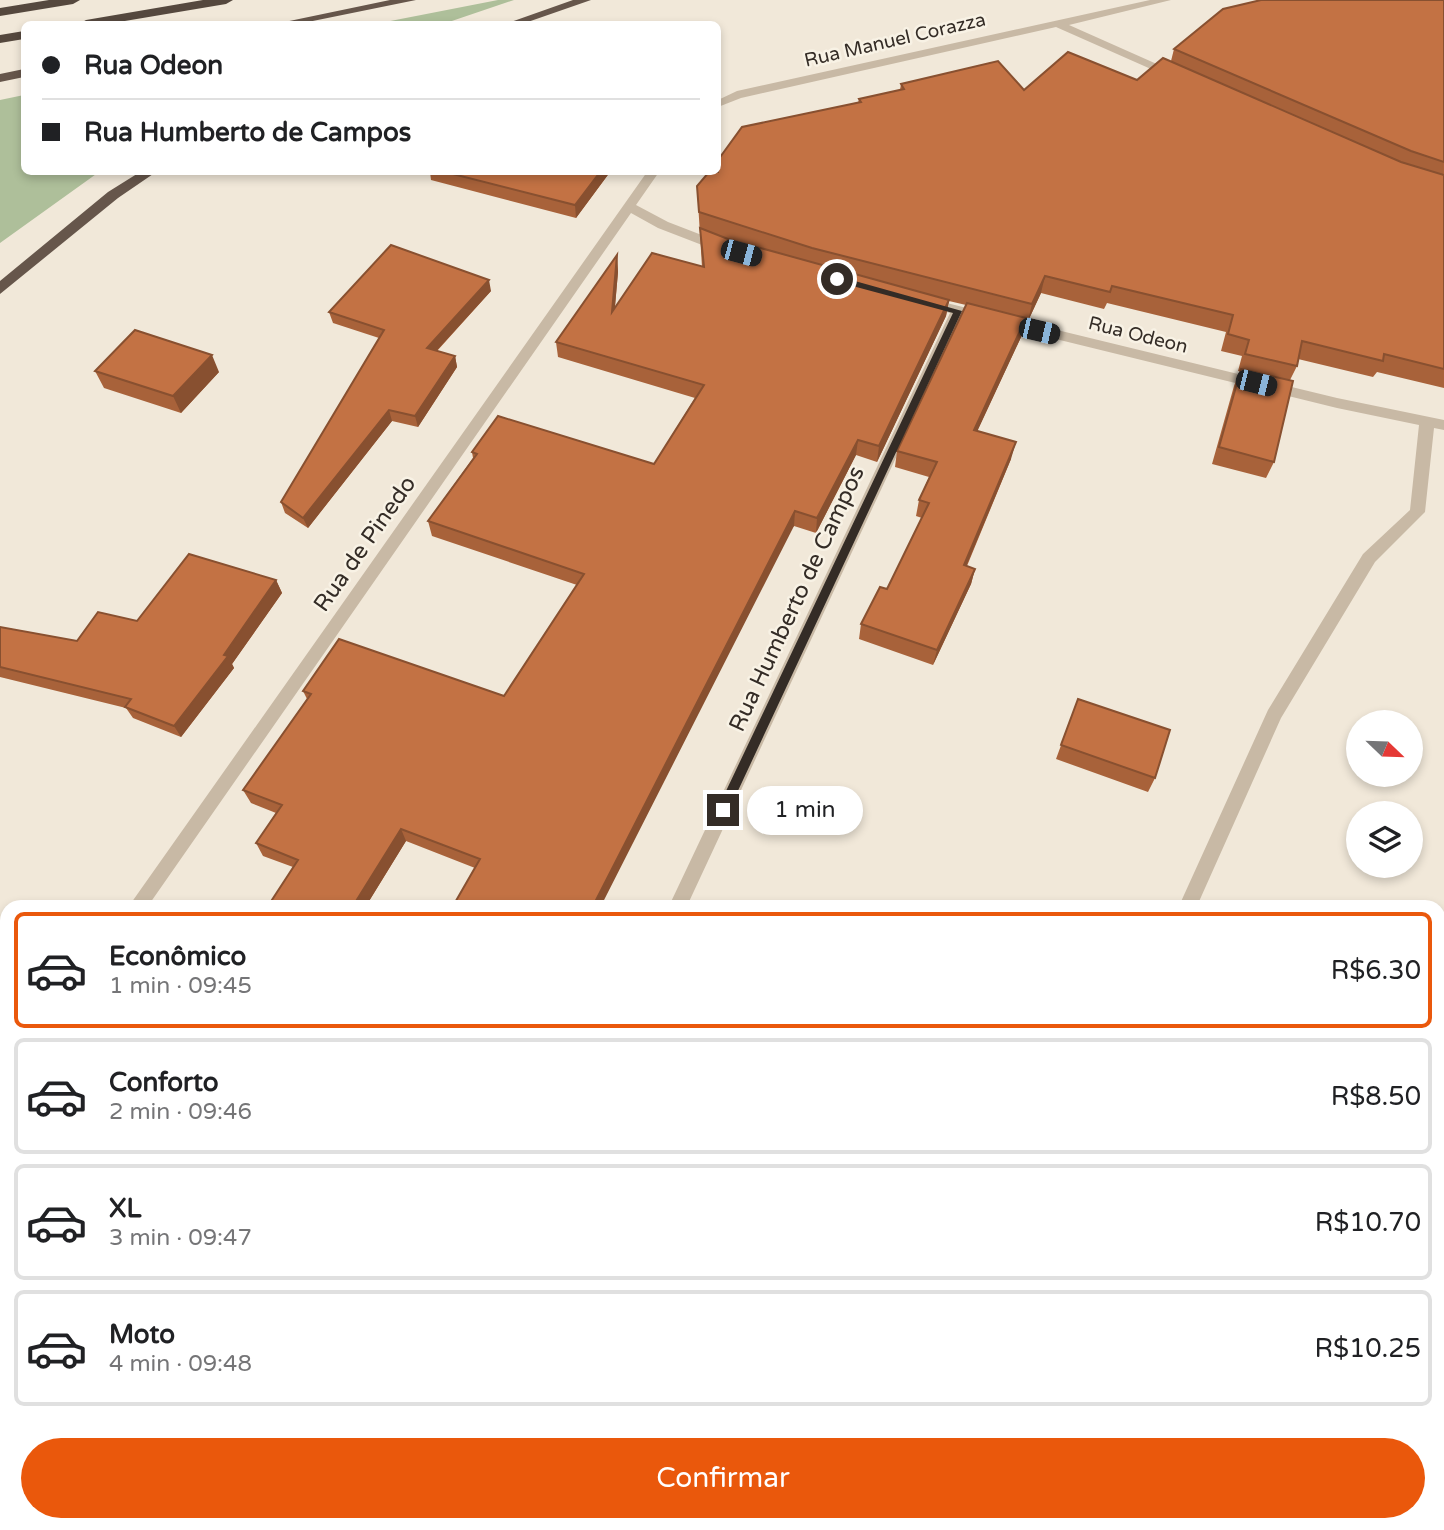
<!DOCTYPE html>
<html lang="pt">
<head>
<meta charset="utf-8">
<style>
	body { margin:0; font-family:"Varela Round",sans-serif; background:#f2f2f2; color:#202124; height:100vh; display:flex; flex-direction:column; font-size:26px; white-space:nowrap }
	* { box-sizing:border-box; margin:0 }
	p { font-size:23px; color:#757577 }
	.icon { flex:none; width:38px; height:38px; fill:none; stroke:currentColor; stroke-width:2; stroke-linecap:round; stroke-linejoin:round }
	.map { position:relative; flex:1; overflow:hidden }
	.drawer { position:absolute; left:0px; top:900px; width:1446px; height:632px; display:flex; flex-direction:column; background:#fff; border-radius:21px 21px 0 0; box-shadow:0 4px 10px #0003 }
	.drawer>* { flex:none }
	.top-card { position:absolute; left:21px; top:21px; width:700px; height:154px; border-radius:10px; box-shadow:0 4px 10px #0003; display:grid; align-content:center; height:154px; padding:0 21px; background:#fff }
	.needle { width:46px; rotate:113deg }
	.controls { position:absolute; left:1346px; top:710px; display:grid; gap:14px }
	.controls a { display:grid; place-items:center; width:77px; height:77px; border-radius:50%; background:#fff; box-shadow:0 4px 10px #0003; font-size:35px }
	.end { position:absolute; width:32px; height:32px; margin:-16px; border:9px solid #342c26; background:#fff; box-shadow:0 0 0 4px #fff }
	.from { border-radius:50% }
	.bubble { position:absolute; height:49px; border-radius:24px; background:#fff; box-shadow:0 4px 10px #0003; font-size:23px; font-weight:600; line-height:49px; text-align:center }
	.car { position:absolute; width:21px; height:42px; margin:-21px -10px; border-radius:9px; box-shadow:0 0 5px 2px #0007; background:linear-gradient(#222 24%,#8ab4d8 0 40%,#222 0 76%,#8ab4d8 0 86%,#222 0) }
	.top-card b { display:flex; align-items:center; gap:24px; height:66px; font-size:26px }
	.top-card b+b { border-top:2px solid #e0e0e0 }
	.top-card i { width:18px; height:18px; background:#202124 }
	ul { padding:12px 0 0; list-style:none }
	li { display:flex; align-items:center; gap:21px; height:116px; margin:0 14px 10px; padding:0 7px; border:4px solid #e0e0e0; border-radius:10px }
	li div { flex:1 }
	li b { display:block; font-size:26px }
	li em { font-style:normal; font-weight:600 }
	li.on { border-color:#ea580c }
	li>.icon { width:63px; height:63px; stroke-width:1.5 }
	.action { display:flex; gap:14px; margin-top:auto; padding:14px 21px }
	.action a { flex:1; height:80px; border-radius:42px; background:#ea580c; color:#fff; font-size:28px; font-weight:600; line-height:80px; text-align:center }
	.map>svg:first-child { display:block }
</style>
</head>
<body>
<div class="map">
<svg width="1444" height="1530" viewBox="0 0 1444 1530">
	<rect width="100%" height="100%" fill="#f1e8d9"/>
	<path fill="#aebf9a" d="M 498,0 L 514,0 L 443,24 L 375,24 Z
		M 24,95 L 24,172 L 99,172 L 0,243 L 0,100 Z
		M 375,1524 L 1162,1524 L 1183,1530 L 423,1530 Z"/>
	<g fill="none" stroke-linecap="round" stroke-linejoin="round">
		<path stroke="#b4a390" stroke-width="5" stroke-dasharray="4.5 4.5" stroke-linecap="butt" d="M 1261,1524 L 1261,1530"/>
		<path fill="#c8b9a5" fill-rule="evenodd" d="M 1438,972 L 1444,973 L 1444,991 L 1438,990 Z
			M 1444,1182 L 1444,1204 L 1438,1205 L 1438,1184 Z
			M 1444,1324 L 1444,1346 L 1438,1348 L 1438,1326 Z"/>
		<path fill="#c8b9a5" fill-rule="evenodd" d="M 1150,0 L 1171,0 L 1069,25 L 1177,73 L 1177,77 L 1169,77 L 1056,27 L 741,98 L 718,107 L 718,100 L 737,91 Z
			M 647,172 L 659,172 L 636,205 L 668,222 L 725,244 L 725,250 L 715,250 L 658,228 L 631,213 L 148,906 L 129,906 Z
			M 926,298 L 1337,398 L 1444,420 L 1444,430 L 1434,428 L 1425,512 L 1375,562 L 1281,718 L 1197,906 L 1179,906 L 1268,710 L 1363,554 L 1410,510 L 1419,425 L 1337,408 L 962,316 L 687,906 L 669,906 L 950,313 L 921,306 L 919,303 Z"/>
		<path fill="#766558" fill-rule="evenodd" d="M 0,1042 L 7,1045 L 7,1065 L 0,1062 Z
			M 1438,1497 L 1444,1498 L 1444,1522 L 1438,1521 Z
			M 146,1524 L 170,1524 L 168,1530 L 144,1530 Z"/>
		<path fill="#66564b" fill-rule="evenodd" d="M 390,0 L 416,0 L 298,24 L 275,24 Z
			M 573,0 L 591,0 L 522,24 L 505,24 Z
			M 24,69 L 24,77 L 0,82 L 0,74 Z
			M 140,172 L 156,172 L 118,198 L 0,294 L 0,281 L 108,192 Z"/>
		<path fill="#55483e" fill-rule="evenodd" d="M 49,0 L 80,0 L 73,4 L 0,16 L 0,8 Z
			M 203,0 L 233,0 L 226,4 L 107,24 L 79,24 L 86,20 Z
			M 24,31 L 24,39 L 0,43 L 0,35 Z"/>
	</g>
	<path fill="#a8623a" d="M 1444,0 L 1444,388 L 1377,372 L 1373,377 L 1298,359 L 1297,366 L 1290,380 L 1274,462 L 1266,478 L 1212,464 L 1234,386 L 1240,371 L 1238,371 L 1242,356 L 1221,351 L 1226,332 L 1107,303 L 1104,309 L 1041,293 L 1028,321 L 1025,320 L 1022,335 L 977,431 L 1011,459 L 967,566 L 975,569 L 971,584 L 933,665 L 859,639 L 861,624 L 887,589 L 922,518 L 916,516 L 919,500 L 929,477 L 895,467 L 897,451 L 966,305 L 949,301 L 946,316 L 877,462 L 856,455 L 816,533 L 794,526 L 475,868 L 406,841 L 366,906 L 268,906 L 293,867 L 263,856 L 256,843 L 276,813 L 251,803 L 243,790 L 307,699 L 303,691 L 504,696 L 577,585 L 432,536 L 428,521 L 473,458 L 472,452 L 654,464 L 695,398 L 558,357 L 556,342 L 617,255 L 618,272 L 615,307 L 702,267 L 697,186 L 858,103 L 859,99 L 900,90 L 901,84 L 1024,90 L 1137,80 L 1171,61 L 1174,49 Z
		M 430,172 L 610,172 L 576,218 L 431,180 Z
		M 491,291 L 437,351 L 455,356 L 457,367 L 418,427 L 392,421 L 308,528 L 285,513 L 281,502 L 379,338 L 333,323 L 329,312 Z
		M 95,371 L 219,372 L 181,413 L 104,388 Z
		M 276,580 L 282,593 L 232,664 L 234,668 L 181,737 L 133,718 L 126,708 L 0,677 L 0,627 L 77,641 Z
		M 1078,699 L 1155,778 L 1148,792 L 1056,759 Z"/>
	<path fill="#885030" d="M 600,172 L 610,172 L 576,218 L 575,205 Z
		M 617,255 L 618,272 L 613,328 L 612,312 Z
		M 1045,276 L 1041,293 L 1028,321 L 1032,304 Z
		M 489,280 L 491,291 L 429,359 L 427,348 Z
		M 949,300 L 946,316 L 877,462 L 879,446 Z
		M 1026,318 L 1022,335 L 970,447 L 974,430 Z
		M 212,355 L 219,372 L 181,413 L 173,396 Z
		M 455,356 L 457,367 L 418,427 L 415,416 Z
		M 389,410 L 392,421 L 308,528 L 303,518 Z
		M 858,440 L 856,455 L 816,533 L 817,518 Z
		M 1016,442 L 1011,459 L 960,581 L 964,565 Z
		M 795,511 L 794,526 L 601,906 L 593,906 Z
		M 975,569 L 971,584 L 933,665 L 937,650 Z
		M 276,580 L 282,593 L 232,664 L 234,668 L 181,737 L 174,726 Z
		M 401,829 L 406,841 L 366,906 L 353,906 Z"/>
	<path fill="#c37244" stroke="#885030" stroke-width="2" d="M 1261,0 L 1444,0 L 1444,162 L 1411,151 L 1174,49 L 1223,9 Z
		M 1068,52 L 1137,80 L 1163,58 L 1401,162 L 1444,175 L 1444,369 L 1384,354 L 1383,361 L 1302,341 L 1297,366 L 1245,354 L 1249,340 L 1228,334 L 1233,315 L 1112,286 L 1110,292 L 1045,276 L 1032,304 L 812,248 L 699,212 L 697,186 L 709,172 L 718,172 L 718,160 L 742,127 L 861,102 L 859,99 L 904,89 L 901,84 L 998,61 L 1024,90 Z
		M 445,172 L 600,172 L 575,205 Z
		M 700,228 L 728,239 L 949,300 L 879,446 L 858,440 L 817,518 L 795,511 L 593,906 L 453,906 L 480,859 L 401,829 L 353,906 L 268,906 L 298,860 L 256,843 L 282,805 L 243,790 L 311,694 L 303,691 L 339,639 L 504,696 L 584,574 L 428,521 L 477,454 L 472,452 L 498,416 L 654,464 L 704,385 L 556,342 L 617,255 L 612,312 L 652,253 L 704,267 Z
		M 391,245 L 489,280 L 427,348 L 455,356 L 415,416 L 389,410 L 303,518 L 281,502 L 384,330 L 329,312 Z
		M 967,303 L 1026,318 L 974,430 L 1016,442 L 964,565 L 975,569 L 937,650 L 861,624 L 880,587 L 887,589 L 929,503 L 919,500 L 937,462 L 897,451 Z
		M 135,330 L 212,355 L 173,396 L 95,371 Z
		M 1241,369 L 1293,381 L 1274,462 L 1219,447 Z
		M 189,554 L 276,580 L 224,655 L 228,656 L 174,726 L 125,707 L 131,699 L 0,667 L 0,627 L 77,641 L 98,612 L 137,621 Z
		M 1078,699 L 1170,730 L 1155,778 L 1061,745 Z"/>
	<path fill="#342c26" d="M 837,276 L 962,311 L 729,810 L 723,815 L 717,810 L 953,313 L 834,281 Z"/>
	<g text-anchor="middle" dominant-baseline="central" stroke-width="5" stroke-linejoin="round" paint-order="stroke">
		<g font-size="19" fill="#342c26" stroke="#f8f2e5">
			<text transform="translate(895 40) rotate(-13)">Rua Manuel Corazza</text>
			<text transform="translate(1138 335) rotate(14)">Rua Odeon</text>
		</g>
		<g font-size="23" fill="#342c26" stroke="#f8f2e5">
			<text transform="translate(365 544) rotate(-55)">Rua de Pinedo</text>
			<text transform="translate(797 599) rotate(-65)">Rua Humberto de Campos</text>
		</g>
	</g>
</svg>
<div class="controls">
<a><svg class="needle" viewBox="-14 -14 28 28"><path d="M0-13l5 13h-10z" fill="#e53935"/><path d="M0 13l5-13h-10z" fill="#757577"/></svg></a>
<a><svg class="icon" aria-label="layers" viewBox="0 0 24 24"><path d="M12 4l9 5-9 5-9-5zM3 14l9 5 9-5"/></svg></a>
</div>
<i class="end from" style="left:837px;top:279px"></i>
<i class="end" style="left:723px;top:810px"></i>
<div class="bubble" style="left:747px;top:786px;width:116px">1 min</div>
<i class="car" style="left:741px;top:253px;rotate:105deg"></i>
<i class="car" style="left:1039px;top:331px;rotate:103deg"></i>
<i class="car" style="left:1256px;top:383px;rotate:104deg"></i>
<div class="top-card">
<b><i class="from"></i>Rua Odeon</b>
<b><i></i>Rua Humberto de Campos</b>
</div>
<section class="drawer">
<ul>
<li class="on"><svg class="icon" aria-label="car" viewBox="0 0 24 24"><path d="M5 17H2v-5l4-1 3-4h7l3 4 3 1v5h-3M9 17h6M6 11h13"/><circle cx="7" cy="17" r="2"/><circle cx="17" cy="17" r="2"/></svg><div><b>Econômico</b><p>1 min · 09:45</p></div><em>R$6.30</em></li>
<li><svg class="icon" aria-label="car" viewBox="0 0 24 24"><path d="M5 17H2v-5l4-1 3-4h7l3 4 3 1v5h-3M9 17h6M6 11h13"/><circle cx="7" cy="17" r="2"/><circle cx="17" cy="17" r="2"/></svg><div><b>Conforto</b><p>2 min · 09:46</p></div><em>R$8.50</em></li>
<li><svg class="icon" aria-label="car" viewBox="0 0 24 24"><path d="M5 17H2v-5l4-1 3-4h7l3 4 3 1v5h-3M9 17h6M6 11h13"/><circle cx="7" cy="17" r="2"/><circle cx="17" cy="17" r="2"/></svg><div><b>XL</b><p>3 min · 09:47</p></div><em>R$10.70</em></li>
<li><svg class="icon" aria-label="car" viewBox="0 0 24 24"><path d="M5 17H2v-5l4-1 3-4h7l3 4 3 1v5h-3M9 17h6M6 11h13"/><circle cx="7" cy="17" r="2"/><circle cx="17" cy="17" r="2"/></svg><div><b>Moto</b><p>4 min · 09:48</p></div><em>R$10.25</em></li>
</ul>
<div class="action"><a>Confirmar</a></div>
</section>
</div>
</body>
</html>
